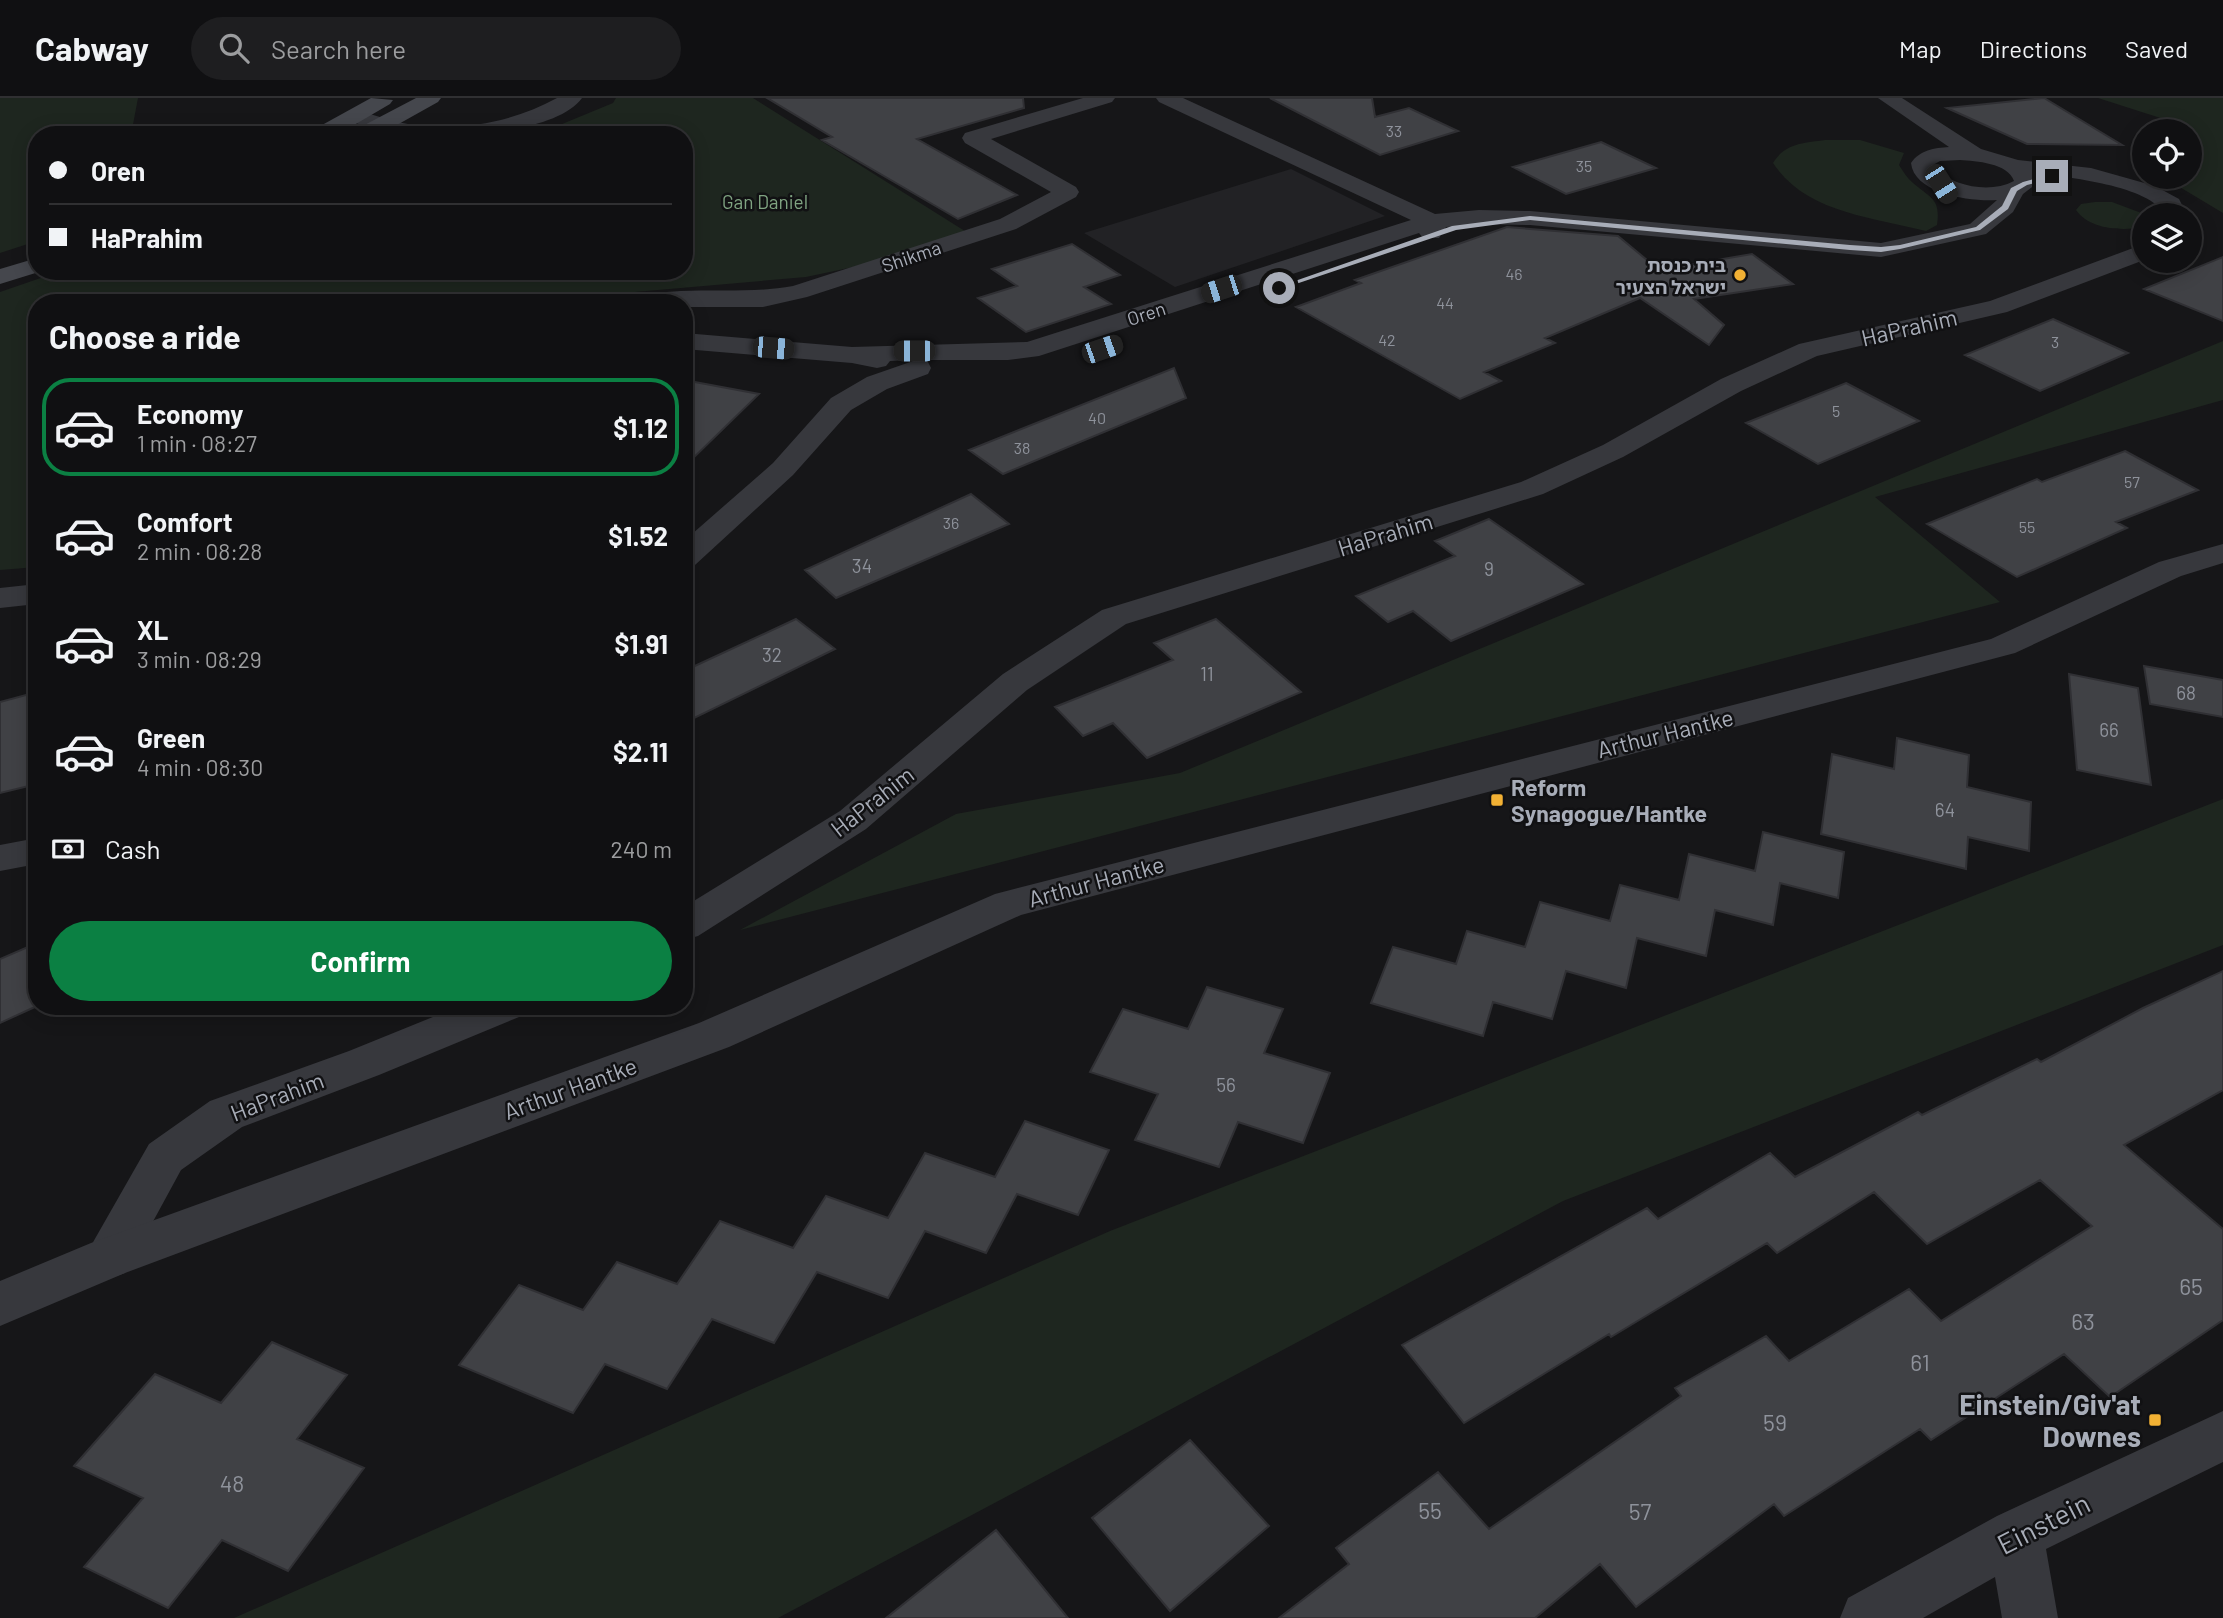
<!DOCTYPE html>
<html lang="en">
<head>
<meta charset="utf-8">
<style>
	body { margin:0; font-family:Barlow,"Noto Sans Hebrew",sans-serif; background:#1e1e20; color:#f1f3f6; height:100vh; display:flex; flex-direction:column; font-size:26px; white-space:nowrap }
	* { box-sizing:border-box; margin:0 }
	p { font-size:23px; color:#9c9d9f }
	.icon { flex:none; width:38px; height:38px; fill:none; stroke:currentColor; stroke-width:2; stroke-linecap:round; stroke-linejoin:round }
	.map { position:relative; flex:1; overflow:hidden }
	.sheet { position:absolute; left:28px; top:196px; width:665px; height:721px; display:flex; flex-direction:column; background:#101012; border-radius:28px; box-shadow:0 4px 18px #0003,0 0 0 2px #303032 }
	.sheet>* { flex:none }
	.hud { position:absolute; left:28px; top:28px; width:665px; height:154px; border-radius:28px; box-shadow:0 4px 18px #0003,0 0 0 2px #303032; display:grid; align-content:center; height:154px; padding:0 21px; background:#101012 }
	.controls { position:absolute; left:2132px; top:21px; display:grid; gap:14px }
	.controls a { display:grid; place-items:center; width:70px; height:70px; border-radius:50%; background:#101012; box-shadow:0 4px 18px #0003,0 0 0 2px #303032; font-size:35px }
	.end { position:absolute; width:32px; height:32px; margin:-16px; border:9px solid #a8adb8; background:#111; box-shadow:0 0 0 4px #111 }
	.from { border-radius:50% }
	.car { position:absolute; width:21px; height:42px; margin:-21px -10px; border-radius:9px; box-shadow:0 0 5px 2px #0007; background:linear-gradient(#222 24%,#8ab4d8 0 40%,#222 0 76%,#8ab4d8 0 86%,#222 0) }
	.hud b { display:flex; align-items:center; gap:24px; height:66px; font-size:26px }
	.hud b+b { border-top:2px solid #303032 }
	.hud i { width:18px; height:18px; background:#f1f3f6 }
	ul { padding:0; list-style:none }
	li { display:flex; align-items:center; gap:21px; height:98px; margin:0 14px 10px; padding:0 7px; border:4px solid transparent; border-radius:28px }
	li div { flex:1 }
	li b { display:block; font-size:26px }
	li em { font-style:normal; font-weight:700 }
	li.on { border-color:#0b8043 }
	li>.icon { width:63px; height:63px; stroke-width:1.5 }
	h2 { padding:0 21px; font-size:32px; line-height:84px }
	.pay { display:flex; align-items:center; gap:18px; height:77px; padding:0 21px; font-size:26px }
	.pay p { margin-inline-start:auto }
	.button { display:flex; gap:14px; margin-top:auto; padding:14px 21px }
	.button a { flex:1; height:80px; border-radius:42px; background:#0b8043; color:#fff; font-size:28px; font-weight:700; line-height:80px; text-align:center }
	header { display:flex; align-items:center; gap:42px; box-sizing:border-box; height:98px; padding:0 35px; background:#101012; border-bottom:2px solid #303032 }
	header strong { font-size:33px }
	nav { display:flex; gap:38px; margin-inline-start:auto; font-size:24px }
	.search { width:490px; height:63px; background:#1e1e20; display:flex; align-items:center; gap:18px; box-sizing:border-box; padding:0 24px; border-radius:38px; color:#9c9d9f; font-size:26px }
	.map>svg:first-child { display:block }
</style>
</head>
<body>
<header>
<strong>Cabway</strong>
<div class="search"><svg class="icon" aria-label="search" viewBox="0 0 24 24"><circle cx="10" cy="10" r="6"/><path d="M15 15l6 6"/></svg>Search here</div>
<nav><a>Map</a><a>Directions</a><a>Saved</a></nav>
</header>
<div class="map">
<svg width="2223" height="1520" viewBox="0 0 2223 1520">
	<rect width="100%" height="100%" fill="#161618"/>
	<path fill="#222225" d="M 1291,71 L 1385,118 L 1175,189 L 1084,135 Z"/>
	<path fill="#1e261f" d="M 0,0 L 138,0 L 131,37 L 37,37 L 37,143 L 0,155 Z
		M 616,0 L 753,0 L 968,135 L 877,164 L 806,179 L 635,194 L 599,205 L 37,205 L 37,469 L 0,472 L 0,194 L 61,173 L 684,173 L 684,37 L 514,37 L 550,31 L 613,5 Z
		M 2098,0 L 2223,0 L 2223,115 L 2163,79 L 2189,79 L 2189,33 L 2166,33 L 2176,25 Z
		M 1825,42 L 1860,42 L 1904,55 L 1899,67 C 1903,73 1907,80 1913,85 C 1930,100 1941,100 1937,127 L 1926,133 C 1872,119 1806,115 1773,65 C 1785,45 1804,45 1825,42 Z
		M 2095,104 L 2112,104 L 2144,116 L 2144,129 C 2122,133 2090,132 2076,112 L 2081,106 Z
		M 2223,243 L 2223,302 L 1875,399 L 2000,504 L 740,832 L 956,716 L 1180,675 Z
		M 2223,701 L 2223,847 L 1563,1103 L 778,1520 L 234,1520 L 1110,1133 Z"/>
	<path fill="#404145" stroke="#303034" stroke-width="2" d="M 767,0 L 1023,0 L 1024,10 L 917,41 L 1017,97 L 958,121 L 822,42 L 832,39 Z
		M 1270,0 L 1372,0 L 1375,19 L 1409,10 L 1458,33 L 1380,57 Z
		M 2044,0 L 2122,47 L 2027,46 L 1947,10 Z
		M 1601,44 L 1656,70 L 1566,96 L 1513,69 Z
		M 1507,129 L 1618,138 L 1659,172 L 1752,156 L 1793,186 L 1694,201 L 1724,227 L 1709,247 L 1640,200 L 1545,240 L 1555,245 L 1484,274 L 1501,283 L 1460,301 L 1296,209 L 1361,185 L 1355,182 Z
		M 1072,146 L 1120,177 L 1084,189 L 1111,206 L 1026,234 L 978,200 L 1017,188 L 992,171 Z
		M 2223,159 L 2223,223 L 2144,191 Z
		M 2053,221 L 2128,255 L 2040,293 L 1965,257 Z
		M 1174,270 L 1186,300 L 1003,376 L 969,352 Z
		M 684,282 L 759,296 L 684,369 Z
		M 1846,285 L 1919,323 L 1818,366 L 1746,325 Z
		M 2125,353 L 2198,392 L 2116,424 L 2127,430 L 2017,479 L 1927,426 L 2037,381 L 2042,384 Z
		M 971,396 L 1009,426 L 836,500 L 805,472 Z
		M 1489,421 L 1583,486 L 1451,543 L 1413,513 L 1388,524 L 1356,498 L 1455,458 L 1435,443 Z
		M 796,521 L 835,551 L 684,625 L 684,573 Z
		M 1216,521 L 1301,594 L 1147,660 L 1113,625 L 1083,638 L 1055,609 L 1173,562 L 1154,545 Z
		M 2144,568 L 2223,582 L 2223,619 L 2150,606 Z
		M 2069,576 L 2138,590 L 2151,687 L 2077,672 Z
		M 37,594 L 37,686 L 0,695 L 0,604 Z
		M 1897,640 L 1969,657 L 1967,689 L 2031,704 L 2029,753 L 1968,739 L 1966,771 L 1821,736 L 1832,656 L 1894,671 Z
		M 1763,734 L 1844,754 L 1838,800 L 1780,785 L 1773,827 L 1715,812 L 1706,858 L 1637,840 L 1626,890 L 1566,873 L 1552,921 L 1493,904 L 1483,938 L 1371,905 L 1393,849 L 1456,866 L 1467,833 L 1525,849 L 1540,804 L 1610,823 L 1620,787 L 1679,802 L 1689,756 L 1755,773 Z
		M 37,845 L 37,908 L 0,925 L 0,861 Z
		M 2223,873 L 2223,992 L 2124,1047 L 2223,1131 L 2223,1222 L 2110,1299 L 2064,1256 L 1931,1342 L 1920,1331 L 1784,1418 L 1774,1406 L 1636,1509 L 1600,1466 L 1535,1520 L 1279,1520 L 1349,1466 L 1336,1450 L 1438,1374 L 1489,1431 L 1681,1298 L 1675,1290 L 1766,1238 L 1789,1263 L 1909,1191 L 1941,1223 L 2092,1128 L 2040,1082 L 1927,1146 L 1874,1094 L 1777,1155 L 1767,1145 L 1611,1239 L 1609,1236 L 1464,1325 L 1402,1247 L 1647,1110 L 1658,1121 L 1770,1055 L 1795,1079 L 1918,1014 L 1922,1017 L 2037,961 L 2041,964 L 2143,910 Z
		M 1207,889 L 1283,911 L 1264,955 L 1330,975 L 1303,1045 L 1238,1024 L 1219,1069 L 1135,1042 L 1158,996 L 1090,974 L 1123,911 L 1188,931 Z
		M 1025,1023 L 1109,1052 L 1078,1117 L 1017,1096 L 986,1155 L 925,1133 L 888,1200 L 817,1174 L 774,1245 L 712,1221 L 667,1291 L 605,1266 L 573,1315 L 459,1267 L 519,1187 L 583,1212 L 617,1164 L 677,1186 L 720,1123 L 793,1150 L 826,1098 L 888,1120 L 925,1055 L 995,1079 Z
		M 272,1244 L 347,1277 L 297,1341 L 364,1370 L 288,1473 L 222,1442 L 168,1510 L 84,1469 L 143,1400 L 74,1368 L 155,1276 L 221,1305 Z
		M 1190,1342 L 1269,1428 L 1170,1513 L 1092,1420 Z
		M 996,1432 L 1068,1520 L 886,1520 Z"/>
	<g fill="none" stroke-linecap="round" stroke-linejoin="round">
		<path fill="#37383d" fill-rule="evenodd" d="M 557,0 L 582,0 C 556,37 437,43 395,36 C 378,33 363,28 348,22 L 344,18 L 348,14 L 355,12 C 373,16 390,23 408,26 C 459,34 511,25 557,0 Z
			M 1083,0 L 1115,0 L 1112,4 L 991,41 L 1076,89 L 1079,94 L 1076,99 L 1016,131 L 807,199 L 763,209 L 684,209 L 684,205 L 626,205 L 630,200 C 683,186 739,198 793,188 L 1000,121 L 1051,94 L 965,45 L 962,40 L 965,35 Z
			M 1156,0 L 1183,0 L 1435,116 L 1479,112 L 1530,113 L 1881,145 L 1970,126 L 1997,102 C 1972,104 1914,96 1911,65 C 1920,52 1934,50 1949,49 L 1878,0 L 1902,0 L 1981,51 L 2018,62 L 2091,70 L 2155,88 L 2179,101 L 2187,117 L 2164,117 C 2153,88 2064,78 2035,76 L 2036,86 L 2023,96 L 2013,114 L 1986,136 L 1881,159 L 1530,127 L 1479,126 L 1446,129 L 1439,140 L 1423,140 L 1419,135 L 1039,258 L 1008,262 L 920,262 L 928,264 L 931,270 L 928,276 L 887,291 L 851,312 L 793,377 L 695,467 L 684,469 L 684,443 L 773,365 L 831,300 L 867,279 L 916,262 L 890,263 L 886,268 L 877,270 L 852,265 L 684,251 L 684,235 L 852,249 L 1027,244 L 1411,122 L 1159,4 ZM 1960,62 C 1976,63 2008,65 2014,83 C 1989,96 1955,88 1934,71 L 1933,67 L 1940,63 Z
			M 2144,146 L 2144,162 L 2007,214 L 1817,258 L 1741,293 L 1623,359 L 1543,396 L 1126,526 L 1027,592 L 866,731 L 698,838 L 684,842 L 684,809 L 840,713 L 1003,576 L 1102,512 L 1521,384 L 1603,347 L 1721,281 L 1799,246 L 1990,203 Z
			M 37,486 L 37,506 L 0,510 L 0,490 Z
			M 37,740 L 37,766 L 0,773 L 0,747 Z
			M 460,908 L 525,908 L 519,919 L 379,977 L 242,1029 L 181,1072 L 125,1175 L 108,1181 L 91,1175 L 84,1160 L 149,1046 L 210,1003 L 349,953 Z
			M 2223,1313 L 2223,1364 L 2046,1451 L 2058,1520 L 2002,1520 L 1995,1479 L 1923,1520 L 1840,1520 L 1848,1500 L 1997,1418 Z"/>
		<path fill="#37383d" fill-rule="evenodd" d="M 2223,446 L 2223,465 L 2181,478 L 2015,555 L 1021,817 L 729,949 L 125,1175 L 0,1228 L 0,1183 L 91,1145 L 699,925 L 995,796 L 1991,541 L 2159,464 Z"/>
		<path fill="#45474d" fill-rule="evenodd" d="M 371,0 L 393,2 L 390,6 L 337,37 L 310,37 L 313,32 Z
			M 416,0 L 441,0 L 438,4 L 379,37 L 352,37 L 355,32 Z
			M 37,160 L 37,173 L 42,173 L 0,186 L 0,171 Z"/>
	</g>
	<path fill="#a8adb8" d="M 2052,76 L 2054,80 L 2027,87 L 2017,93 L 2008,111 L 1980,132 L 1900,151 L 1881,154 L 1850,152 L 1530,122 L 1456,132 L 1281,191 L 1275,190 L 1452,128 L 1530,118 L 1850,147 L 1881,149 L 1900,147 L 1976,129 L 2002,108 L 2011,90 L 2023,84 Z"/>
	<g fill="#f2b134" stroke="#111113" stroke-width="2.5">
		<circle cx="1740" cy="177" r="7"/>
		<rect x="1490" y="695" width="14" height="14" rx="3.5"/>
		<rect x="2148" y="1315" width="14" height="14" rx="3.5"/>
	</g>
	<g text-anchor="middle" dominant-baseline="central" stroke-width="5" stroke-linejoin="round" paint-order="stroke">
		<g font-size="16" fill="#8e929b">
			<text x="1394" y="32">33</text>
			<text x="1584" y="67">35</text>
			<text x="1514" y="175">46</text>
			<text x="1445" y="204">44</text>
			<text x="1387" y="241">42</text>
			<text x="2055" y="243">3</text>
			<text x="1836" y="312">5</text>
			<text x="1097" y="319">40</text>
			<text x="1022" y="349">38</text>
			<text x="2132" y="383">57</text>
			<text x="951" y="424">36</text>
			<text x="2027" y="428">55</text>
		</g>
		<g font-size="19" fill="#7fa381" stroke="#111113">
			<text x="765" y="103">Gan Daniel</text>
		</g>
		<g font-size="19" fill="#a8adb8" stroke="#111113">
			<text transform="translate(911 158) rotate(-19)">Shikma</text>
			<text transform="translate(1146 215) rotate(-18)">Oren</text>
		</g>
		<g font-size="19" font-weight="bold" fill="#a8adb8" stroke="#111113" text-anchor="end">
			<text x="1726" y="166">בית כנסת<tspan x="1726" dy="22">ישראל הצעיר</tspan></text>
		</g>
		<g font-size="19" fill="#8e929b">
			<text x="862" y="467">34</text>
			<text x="1489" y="470">9</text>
			<text x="772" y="556">32</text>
			<text x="1207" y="575">11</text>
			<text x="2186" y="594">68</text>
			<text x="2109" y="631">66</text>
			<text x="1945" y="711">64</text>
			<text x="1226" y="986">56</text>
		</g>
		<g font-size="23" fill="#a8adb8" stroke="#111113">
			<text transform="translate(1909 229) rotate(-13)">HaPrahim</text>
			<text transform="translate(1385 436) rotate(-17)">HaPrahim</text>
			<text transform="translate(1665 635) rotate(-14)">Arthur Hantke</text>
			<text transform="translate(872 703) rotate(-38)">HaPrahim</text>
			<text transform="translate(1096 783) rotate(-15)">Arthur Hantke</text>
			<text transform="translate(570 990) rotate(-20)">Arthur Hantke</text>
			<text transform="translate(277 998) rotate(-21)">HaPrahim</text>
		</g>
		<g font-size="23" font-weight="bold" fill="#a8adb8" stroke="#111113" text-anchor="start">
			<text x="1511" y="689">Reform<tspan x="1511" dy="26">Synagogue/Hantke</tspan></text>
		</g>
		<g font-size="23" fill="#8e929b">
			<text x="2191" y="1188">65</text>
			<text x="2083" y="1223">63</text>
			<text x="1920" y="1264">61</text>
			<text x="1775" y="1324">59</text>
			<text x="232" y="1385">48</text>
			<text x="1430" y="1412">55</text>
			<text x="1640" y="1413">57</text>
		</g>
		<g font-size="28" font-weight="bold" fill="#a8adb8" stroke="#111113" text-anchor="end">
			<text x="2141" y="1306">Einstein/Giv'at<tspan x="2141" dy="32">Downes</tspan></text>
		</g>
		<g font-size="28" fill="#a8adb8" stroke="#111113">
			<text transform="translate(2043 1425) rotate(-27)">Einstein</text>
		</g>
	</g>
</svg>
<div class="controls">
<a><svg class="icon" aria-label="locate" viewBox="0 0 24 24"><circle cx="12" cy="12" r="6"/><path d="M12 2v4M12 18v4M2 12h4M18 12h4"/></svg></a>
<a><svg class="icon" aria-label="layers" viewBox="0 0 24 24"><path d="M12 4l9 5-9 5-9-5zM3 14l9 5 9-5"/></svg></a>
</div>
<i class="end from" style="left:1279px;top:190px"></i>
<i class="end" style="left:2052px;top:78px"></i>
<i class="car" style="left:1941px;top:86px;rotate:148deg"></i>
<i class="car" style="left:1221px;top:191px;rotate:252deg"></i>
<i class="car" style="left:773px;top:250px;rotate:95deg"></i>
<i class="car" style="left:1102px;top:251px;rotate:71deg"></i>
<i class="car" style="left:914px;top:253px;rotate:270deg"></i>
<div class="hud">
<b><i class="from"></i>Oren</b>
<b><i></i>HaPrahim</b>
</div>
<section class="sheet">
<h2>Choose a ride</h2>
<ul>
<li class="on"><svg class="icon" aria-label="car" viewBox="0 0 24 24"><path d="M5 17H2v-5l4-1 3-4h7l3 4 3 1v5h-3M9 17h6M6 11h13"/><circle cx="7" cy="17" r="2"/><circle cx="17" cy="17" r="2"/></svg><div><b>Economy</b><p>1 min · 08:27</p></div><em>$1.12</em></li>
<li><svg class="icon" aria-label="car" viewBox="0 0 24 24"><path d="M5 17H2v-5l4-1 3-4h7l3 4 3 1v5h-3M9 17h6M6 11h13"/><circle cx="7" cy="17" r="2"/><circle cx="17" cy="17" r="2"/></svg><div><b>Comfort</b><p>2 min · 08:28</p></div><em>$1.52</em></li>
<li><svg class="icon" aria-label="car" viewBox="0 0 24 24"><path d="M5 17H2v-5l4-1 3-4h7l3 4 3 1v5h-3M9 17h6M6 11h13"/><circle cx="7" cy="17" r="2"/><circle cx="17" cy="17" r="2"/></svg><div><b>XL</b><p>3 min · 08:29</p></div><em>$1.91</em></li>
<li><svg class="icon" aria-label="car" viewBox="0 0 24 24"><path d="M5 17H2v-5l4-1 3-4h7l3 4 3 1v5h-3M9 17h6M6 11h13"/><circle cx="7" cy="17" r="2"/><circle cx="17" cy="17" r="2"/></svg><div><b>Green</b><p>4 min · 08:30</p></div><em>$2.11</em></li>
</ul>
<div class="pay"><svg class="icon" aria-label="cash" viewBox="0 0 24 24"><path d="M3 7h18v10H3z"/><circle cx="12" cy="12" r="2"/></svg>Cash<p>240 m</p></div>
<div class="button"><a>Confirm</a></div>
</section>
</div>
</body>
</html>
